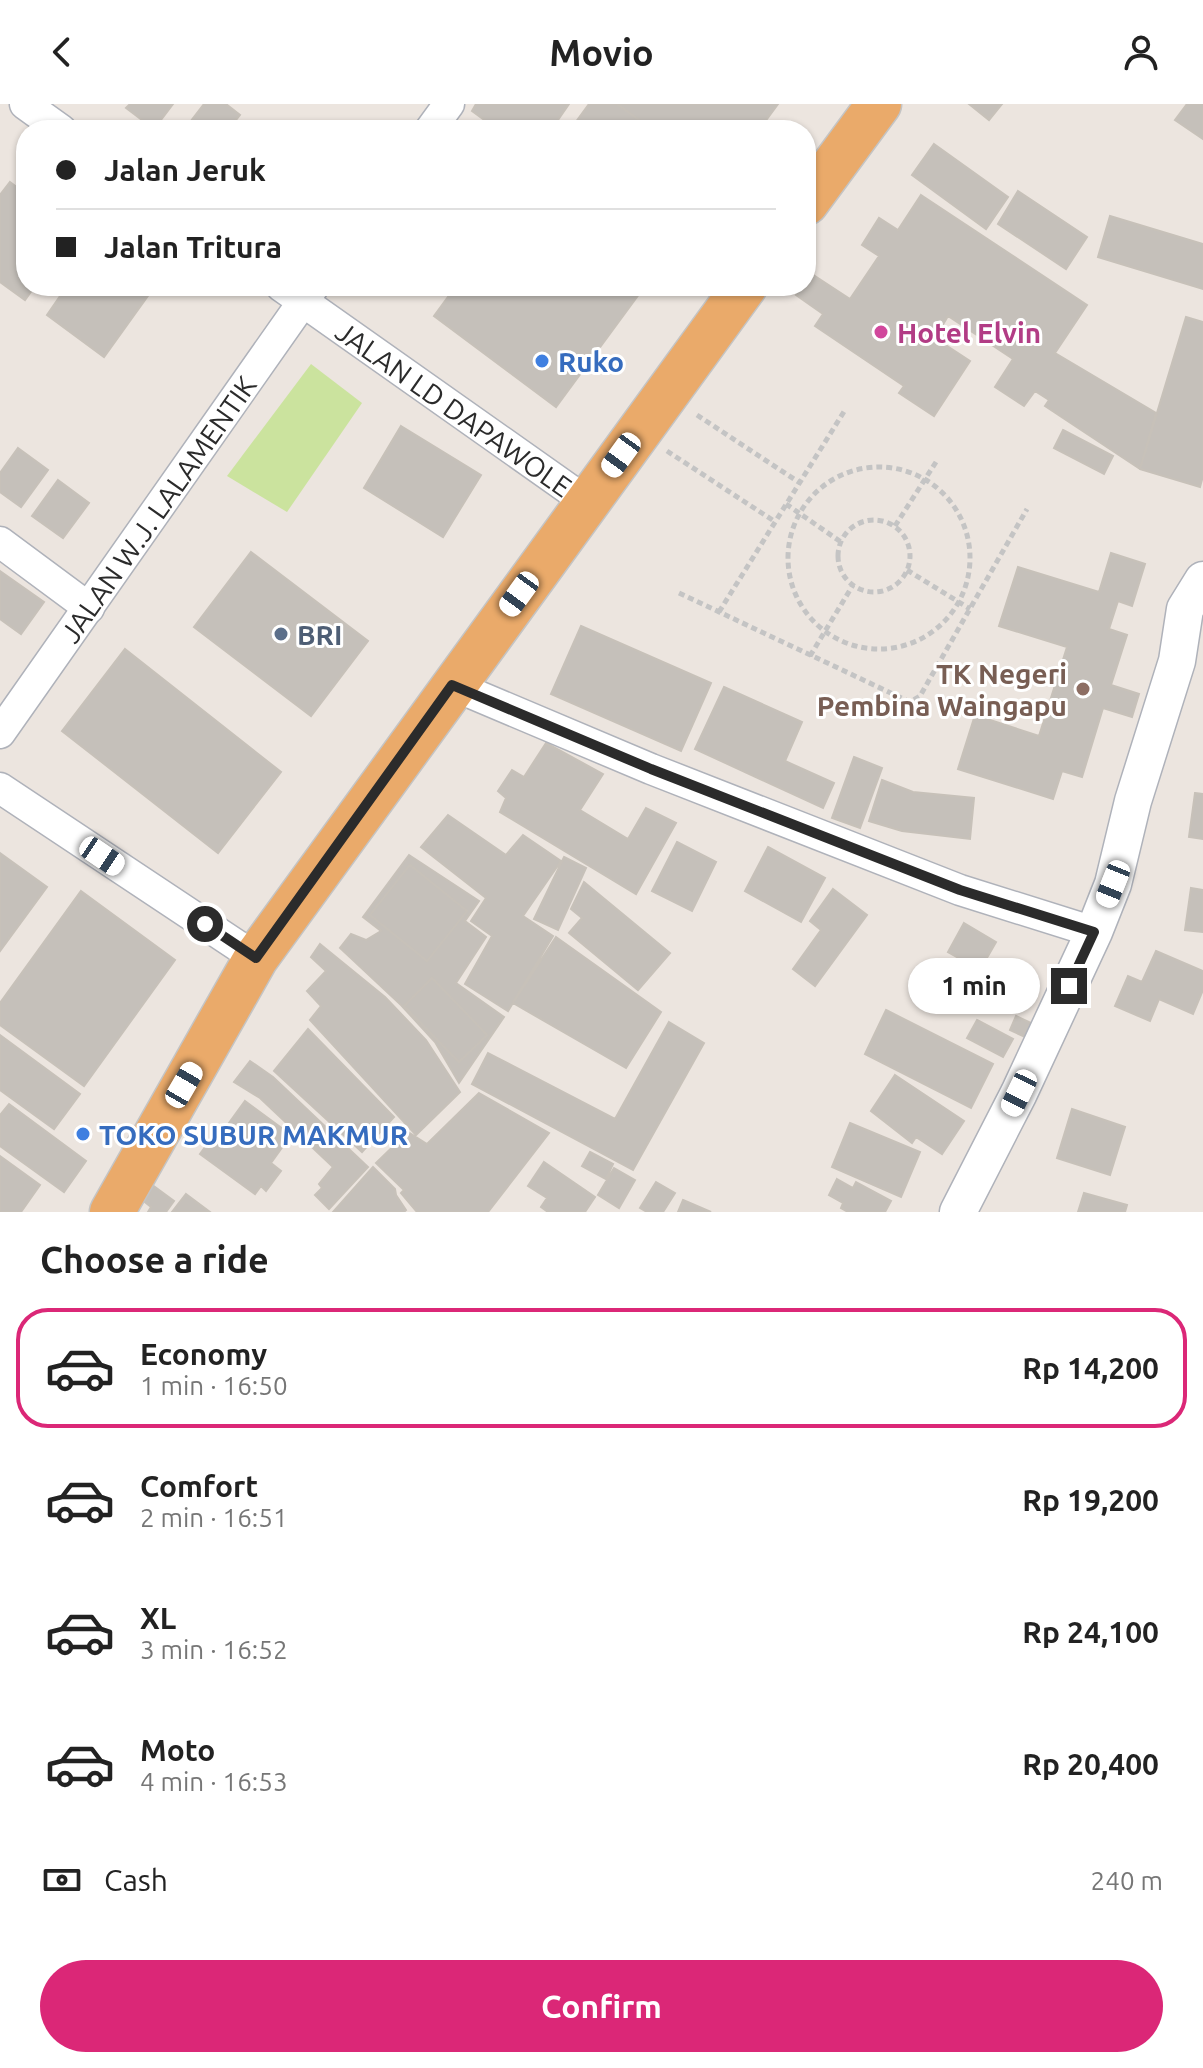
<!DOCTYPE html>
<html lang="en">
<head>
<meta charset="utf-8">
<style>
	body { margin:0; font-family:Ubuntu,sans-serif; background:#f2f2f2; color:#222; height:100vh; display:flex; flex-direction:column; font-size:30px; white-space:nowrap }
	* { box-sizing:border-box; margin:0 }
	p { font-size:26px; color:#767676 }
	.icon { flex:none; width:44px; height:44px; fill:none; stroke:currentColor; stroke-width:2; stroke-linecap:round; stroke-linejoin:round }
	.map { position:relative; height:1108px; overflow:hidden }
	.side { display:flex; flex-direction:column; background:#fff; flex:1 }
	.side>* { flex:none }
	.top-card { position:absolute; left:16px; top:16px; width:800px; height:176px; border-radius:32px; box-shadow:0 2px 6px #0004; display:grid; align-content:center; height:176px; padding:0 40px; background:#fff }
	.end { position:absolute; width:36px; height:36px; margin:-18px; border:10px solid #2b2b2b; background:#fff; box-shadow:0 0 0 4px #fff }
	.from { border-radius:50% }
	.bubble { position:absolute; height:56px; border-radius:28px; background:#fff; box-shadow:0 2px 6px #0004; font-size:26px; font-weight:700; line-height:56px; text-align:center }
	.car { position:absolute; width:24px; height:48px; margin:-24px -12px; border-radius:10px; box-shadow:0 0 6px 2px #0007; background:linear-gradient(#fff 24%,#345 0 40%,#fff 0 76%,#345 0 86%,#fff 0) }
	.top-card b { display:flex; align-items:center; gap:28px; height:76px; font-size:30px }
	.top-card b+b { border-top:2px solid #e0e0e0 }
	.top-card i { width:20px; height:20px; background:#222 }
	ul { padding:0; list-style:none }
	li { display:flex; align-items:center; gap:24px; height:120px; margin:0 16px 12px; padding:0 24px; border:4px solid transparent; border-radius:32px }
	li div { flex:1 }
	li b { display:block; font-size:30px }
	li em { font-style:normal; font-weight:700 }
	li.selected { border-color:#db2777 }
	li>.icon { width:72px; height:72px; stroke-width:1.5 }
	h2 { padding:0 40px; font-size:36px; line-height:96px }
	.pay { display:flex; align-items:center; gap:20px; height:88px; padding:0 40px; font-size:30px }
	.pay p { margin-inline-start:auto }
	.button { display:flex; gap:16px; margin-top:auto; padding:16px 40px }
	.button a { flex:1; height:92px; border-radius:48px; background:#db2777; color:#fff; font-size:32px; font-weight:700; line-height:92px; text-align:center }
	header { display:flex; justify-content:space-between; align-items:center; height:104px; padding:0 40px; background:#fff; font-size:36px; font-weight:700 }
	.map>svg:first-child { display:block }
</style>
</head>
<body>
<header><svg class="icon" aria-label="back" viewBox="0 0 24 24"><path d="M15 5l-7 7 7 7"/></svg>Movio<svg class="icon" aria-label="person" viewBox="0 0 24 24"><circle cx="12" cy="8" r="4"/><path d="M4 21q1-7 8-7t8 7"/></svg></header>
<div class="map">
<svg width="1203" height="1108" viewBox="0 0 1203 1108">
	<rect width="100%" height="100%" fill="#ece5df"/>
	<path fill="#cbe39e" d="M 311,260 L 362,299 L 287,408 L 227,372 Z"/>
	<path fill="#c5c0ba" stroke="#c7c1b9" stroke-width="2" d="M 130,0 L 173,0 L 154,25 L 126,4 Z
		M 204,0 L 226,0 L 240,11 L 228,26 L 184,26 Z
		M 476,0 L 569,0 L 551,26 L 498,26 L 472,7 Z
		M 589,0 L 617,0 L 653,26 L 570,26 Z
		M 617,0 L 778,0 L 759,26 L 653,26 Z
		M 969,0 L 1002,0 L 989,16 Z
		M 1187,0 L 1203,0 L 1203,35 L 1175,16 Z
		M 934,40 L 1008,93 L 986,125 L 912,71 Z
		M 10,78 L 26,90 L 26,112 L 20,120 L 26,125 L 26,182 L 35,182 L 25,196 L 0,178 L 0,91 Z
		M 1018,87 L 1087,133 L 1066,165 L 998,120 Z
		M 921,91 L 1087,201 L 1055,249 L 1156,309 L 1140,365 L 1045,302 L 1049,296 L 1035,287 L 1024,302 L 995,283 L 1013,255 L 948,212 L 935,234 L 970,257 L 934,312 L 899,289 L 904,282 L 815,222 L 823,210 L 796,191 L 802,182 L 806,182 L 806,175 L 810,169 L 850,195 L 879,152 L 862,141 L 879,114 L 898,126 Z
		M 1110,112 L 1203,140 L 1203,185 L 1098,153 Z
		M 67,182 L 155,182 L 104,253 L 47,211 Z
		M 456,182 L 645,182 L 556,303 L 434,212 Z
		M 1186,213 L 1203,218 L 1203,372 L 1200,383 L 1140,365 Z
		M 401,322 L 481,371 L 443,433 L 364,384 Z
		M 1063,326 L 1113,352 L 1104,370 L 1054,344 Z
		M 18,344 L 48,366 L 21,403 L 0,388 L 0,369 Z
		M 58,376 L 89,399 L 63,434 L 32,412 Z
		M 251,448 L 368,537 L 311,612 L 194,523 Z
		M 1111,449 L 1145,460 L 1132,502 L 1118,497 L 1109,525 L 1127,531 L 1111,581 L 1139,590 L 1132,613 L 1103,604 L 1082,673 L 1062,667 L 1053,695 L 958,665 L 975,611 L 1039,632 L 1067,543 L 999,522 L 1018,463 L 1099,488 Z
		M 0,467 L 44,498 L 21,530 L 0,515 Z
		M 581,522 L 711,579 L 681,647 L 551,590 Z
		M 125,545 L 281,668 L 218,749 L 62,627 Z
		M 724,583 L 802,618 L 785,657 L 834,679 L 823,704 L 695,645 Z
		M 546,639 L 603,670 L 580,706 L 628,735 L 646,704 L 676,719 L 636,790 L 500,708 L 506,694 L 498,687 L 512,666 L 524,673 Z
		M 854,653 L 882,664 L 860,724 L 832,714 Z
		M 882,676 L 913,688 L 974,694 L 970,735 L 902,727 L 869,717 Z
		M 1195,689 L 1203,690 L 1203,735 L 1189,733 Z
		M 448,711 L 506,751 L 523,731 L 561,757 L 523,812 L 553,832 L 508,907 L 465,880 L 492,832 L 471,817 L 486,794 L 421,743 Z
		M 677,738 L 716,758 L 692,807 L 652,787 Z
		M 768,743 L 825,774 L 801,818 L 745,787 Z
		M 0,749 L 47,783 L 0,847 Z
		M 409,751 L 479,797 L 465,817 L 486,833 L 456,879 L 504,913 L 459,979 L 435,938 L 401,901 L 340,844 L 351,830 L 366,836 L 381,827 L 363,813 Z
		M 564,753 L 586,764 L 558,826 L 534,815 Z
		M 410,761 L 467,807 L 427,857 L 370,811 Z
		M 584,778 L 670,849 L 638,886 L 569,829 L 582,814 L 571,805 Z
		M 1191,784 L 1203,786 L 1203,828 L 1185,826 Z
		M 833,785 L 867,811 L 815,882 L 793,865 L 821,826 L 810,817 Z
		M 81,787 L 175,856 L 84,982 L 0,921 L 0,899 Z
		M 964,819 L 996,838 L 980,866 L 948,848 Z
		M 556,833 L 661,908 L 626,964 L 513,899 Z
		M 320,840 L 385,893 L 426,936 L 460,988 L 416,1031 L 310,916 L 321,902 L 307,887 L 326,867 L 311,853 Z
		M 1156,847 L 1203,867 L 1203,886 L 1193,910 L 1159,895 L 1150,917 L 1115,902 L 1128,872 L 1142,878 Z
		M 432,874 L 487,931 L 459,958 L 404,902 Z
		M 886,906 L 993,960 L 971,1004 L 865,950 Z
		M 1016,912 L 1031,919 L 1025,933 L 1010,926 Z
		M 977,916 L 1013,935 L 1003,953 L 967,934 Z
		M 669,918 L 704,939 L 633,1066 L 472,980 L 488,949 L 615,1015 Z
		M 308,925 L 394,1013 L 362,1048 L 274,967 Z
		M 0,931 L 80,990 L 54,1025 L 0,986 Z
		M 250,957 L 273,973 L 368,1063 L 329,1105 L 315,1091 L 322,1084 L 319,1080 L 333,1063 L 260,994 L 234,978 Z
		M 895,971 L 964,1017 L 942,1050 L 916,1033 L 912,1039 L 871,1007 Z
		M 479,989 L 549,1029 L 488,1108 L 417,1108 L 401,1089 L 404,1086 L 376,1059 L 408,1028 L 427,1040 Z
		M 245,997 L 291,1031 L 271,1059 L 281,1067 L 266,1087 L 261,1082 L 255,1090 L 200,1050 L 214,1031 L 218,1034 Z
		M 9,1000 L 86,1057 L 64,1088 L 0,1042 L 0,1011 Z
		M 1072,1005 L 1125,1023 L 1110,1071 L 1057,1054 Z
		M 850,1019 L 920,1048 L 901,1093 L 832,1063 Z
		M 590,1048 L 613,1060 L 606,1075 L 582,1062 Z
		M 0,1052 L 40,1081 L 21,1108 L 0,1108 Z
		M 544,1058 L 595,1093 L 585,1108 L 548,1108 L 541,1103 L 547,1094 L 528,1082 Z
		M 373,1063 L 395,1085 L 396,1091 L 406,1106 L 404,1108 L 333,1108 Z
		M 614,1064 L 635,1076 L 619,1104 L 598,1091 Z
		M 837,1075 L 853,1084 L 856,1078 L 891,1097 L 885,1108 L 848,1108 L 841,1104 L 843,1099 L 829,1091 Z
		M 656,1078 L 675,1089 L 663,1108 L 647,1108 L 640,1104 Z
		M 151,1080 L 174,1097 L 166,1108 L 148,1108 L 151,1103 L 140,1094 Z
		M 1084,1089 L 1127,1101 L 1125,1108 L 1078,1108 Z
		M 186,1090 L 210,1108 L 172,1108 Z
		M 683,1096 L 711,1108 L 678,1108 Z"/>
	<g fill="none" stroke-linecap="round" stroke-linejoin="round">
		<defs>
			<g id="minor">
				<path d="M 25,0 L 61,26"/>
				<path d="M 430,26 L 449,0"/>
				<path id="s1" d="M 281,182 L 587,398"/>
				<path d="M 0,438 L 89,504"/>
				<path d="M 452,581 L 651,665 L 960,786 L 1094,828"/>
				<path id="s2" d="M 0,629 L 314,182"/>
				<path d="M 0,684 L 256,854"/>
			</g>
			<path id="tertiary" d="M 958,1108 L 1019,989 L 1094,828 L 1113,780 L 1133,697 L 1177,557 L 1185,505 L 1203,476"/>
			<path id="trunk" d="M 806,99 L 879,0
				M 112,1108 L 256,854 L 745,182"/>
		</defs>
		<use href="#minor" stroke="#afb2ba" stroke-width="33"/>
		<use href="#tertiary" stroke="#afb2ba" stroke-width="39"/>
		<use href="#trunk" stroke="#c4c4c4" stroke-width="47"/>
		<path stroke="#c4c4c4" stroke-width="5" stroke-dasharray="6 4" stroke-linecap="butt" d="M 697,311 L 800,379
			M 667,347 L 774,417
			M788 454a91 91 0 1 1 182 0a91 91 0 1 1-182 0Z
			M 786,400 L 841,438
			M838 452a36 36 0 1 1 72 0a36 36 0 1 1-72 0Z
			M 895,422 L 936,358
			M 907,466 L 970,505
			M 679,489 L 910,598 L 920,592 L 1027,405
			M 719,508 L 845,306
			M 810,552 L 853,481"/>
		<use href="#minor" stroke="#fff" stroke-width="30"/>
		<use href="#tertiary" stroke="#fff" stroke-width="36"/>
		<use href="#trunk" stroke="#eaaa6a" stroke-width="44"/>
	</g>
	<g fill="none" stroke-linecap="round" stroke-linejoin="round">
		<path stroke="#2b2b2b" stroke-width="10" d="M 205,820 L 256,854 L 452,581 L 651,665 L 960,786 L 1094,828 L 1069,882"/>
	</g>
	<circle fill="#d1479c" stroke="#fff" stroke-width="3" cx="881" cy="228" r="8"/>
	<g fill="#3f7fe0" stroke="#fff" stroke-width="3">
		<circle cx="542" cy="257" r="8"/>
		<circle cx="83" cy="1030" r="8"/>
	</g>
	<circle fill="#5c6f8a" stroke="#fff" stroke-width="3" cx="281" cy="530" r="8"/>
	<circle fill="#8d6e63" stroke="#fff" stroke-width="3" cx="1083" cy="585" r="8"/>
	<g text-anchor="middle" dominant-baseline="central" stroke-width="6" stroke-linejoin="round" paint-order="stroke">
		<g font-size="28" font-weight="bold" fill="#b23c85" stroke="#fff" text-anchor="start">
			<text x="897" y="228">Hotel Elvin</text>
		</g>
		<g font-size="28" font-weight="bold" fill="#366cbe" stroke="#fff" text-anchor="start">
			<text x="558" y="257">Ruko</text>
			<text x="99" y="1030">TOKO SUBUR MAKMUR</text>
		</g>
		<g font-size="28" fill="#2b2b2b" stroke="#fff">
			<text stroke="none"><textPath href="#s1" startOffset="212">JALAN LD DAPAWOLE</textPath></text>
			<text stroke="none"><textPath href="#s2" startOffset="274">JALAN W.J. LALAMENTIK</textPath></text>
		</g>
		<g font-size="28" font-weight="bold" fill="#4e5e75" stroke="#fff" text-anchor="start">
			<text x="297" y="530">BRI</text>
		</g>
		<g font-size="28" font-weight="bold" fill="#785e54" stroke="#fff" text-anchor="end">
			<text x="1067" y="569">TK Negeri<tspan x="1067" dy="32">Pembina Waingapu</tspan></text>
		</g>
	</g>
</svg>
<i class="end from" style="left:205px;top:820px"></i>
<i class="end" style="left:1069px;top:882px"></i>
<div class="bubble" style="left:908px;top:854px;width:132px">1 min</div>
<i class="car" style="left:621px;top:351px;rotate:216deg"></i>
<i class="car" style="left:519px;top:490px;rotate:216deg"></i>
<i class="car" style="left:102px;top:752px;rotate:124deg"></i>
<i class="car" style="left:1113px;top:780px;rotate:202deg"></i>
<i class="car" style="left:184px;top:981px;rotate:30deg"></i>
<i class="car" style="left:1019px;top:989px;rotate:206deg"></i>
<div class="top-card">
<b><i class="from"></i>Jalan Jeruk</b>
<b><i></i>Jalan Tritura</b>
</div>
</div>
<section class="side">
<h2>Choose a ride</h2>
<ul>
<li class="selected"><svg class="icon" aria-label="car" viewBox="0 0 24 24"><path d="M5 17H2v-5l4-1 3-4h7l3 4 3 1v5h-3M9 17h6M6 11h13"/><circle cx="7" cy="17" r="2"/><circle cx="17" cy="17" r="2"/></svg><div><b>Economy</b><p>1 min · 16:50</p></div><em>Rp 14,200</em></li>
<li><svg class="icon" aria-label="car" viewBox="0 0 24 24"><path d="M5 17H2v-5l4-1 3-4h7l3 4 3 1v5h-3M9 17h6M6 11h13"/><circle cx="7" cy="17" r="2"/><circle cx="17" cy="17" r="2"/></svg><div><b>Comfort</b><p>2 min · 16:51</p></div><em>Rp 19,200</em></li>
<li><svg class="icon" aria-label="car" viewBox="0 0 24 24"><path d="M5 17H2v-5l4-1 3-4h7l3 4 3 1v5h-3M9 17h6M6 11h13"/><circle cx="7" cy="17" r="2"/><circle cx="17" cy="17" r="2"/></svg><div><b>XL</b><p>3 min · 16:52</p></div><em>Rp 24,100</em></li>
<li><svg class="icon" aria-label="car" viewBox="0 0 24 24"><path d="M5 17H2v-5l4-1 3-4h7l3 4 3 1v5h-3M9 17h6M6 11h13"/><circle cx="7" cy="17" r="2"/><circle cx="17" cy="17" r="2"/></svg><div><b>Moto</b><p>4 min · 16:53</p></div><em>Rp 20,400</em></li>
</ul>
<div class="pay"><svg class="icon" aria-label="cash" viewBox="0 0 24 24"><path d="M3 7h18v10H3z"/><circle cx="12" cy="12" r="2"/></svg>Cash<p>240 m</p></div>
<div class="button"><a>Confirm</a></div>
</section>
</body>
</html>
